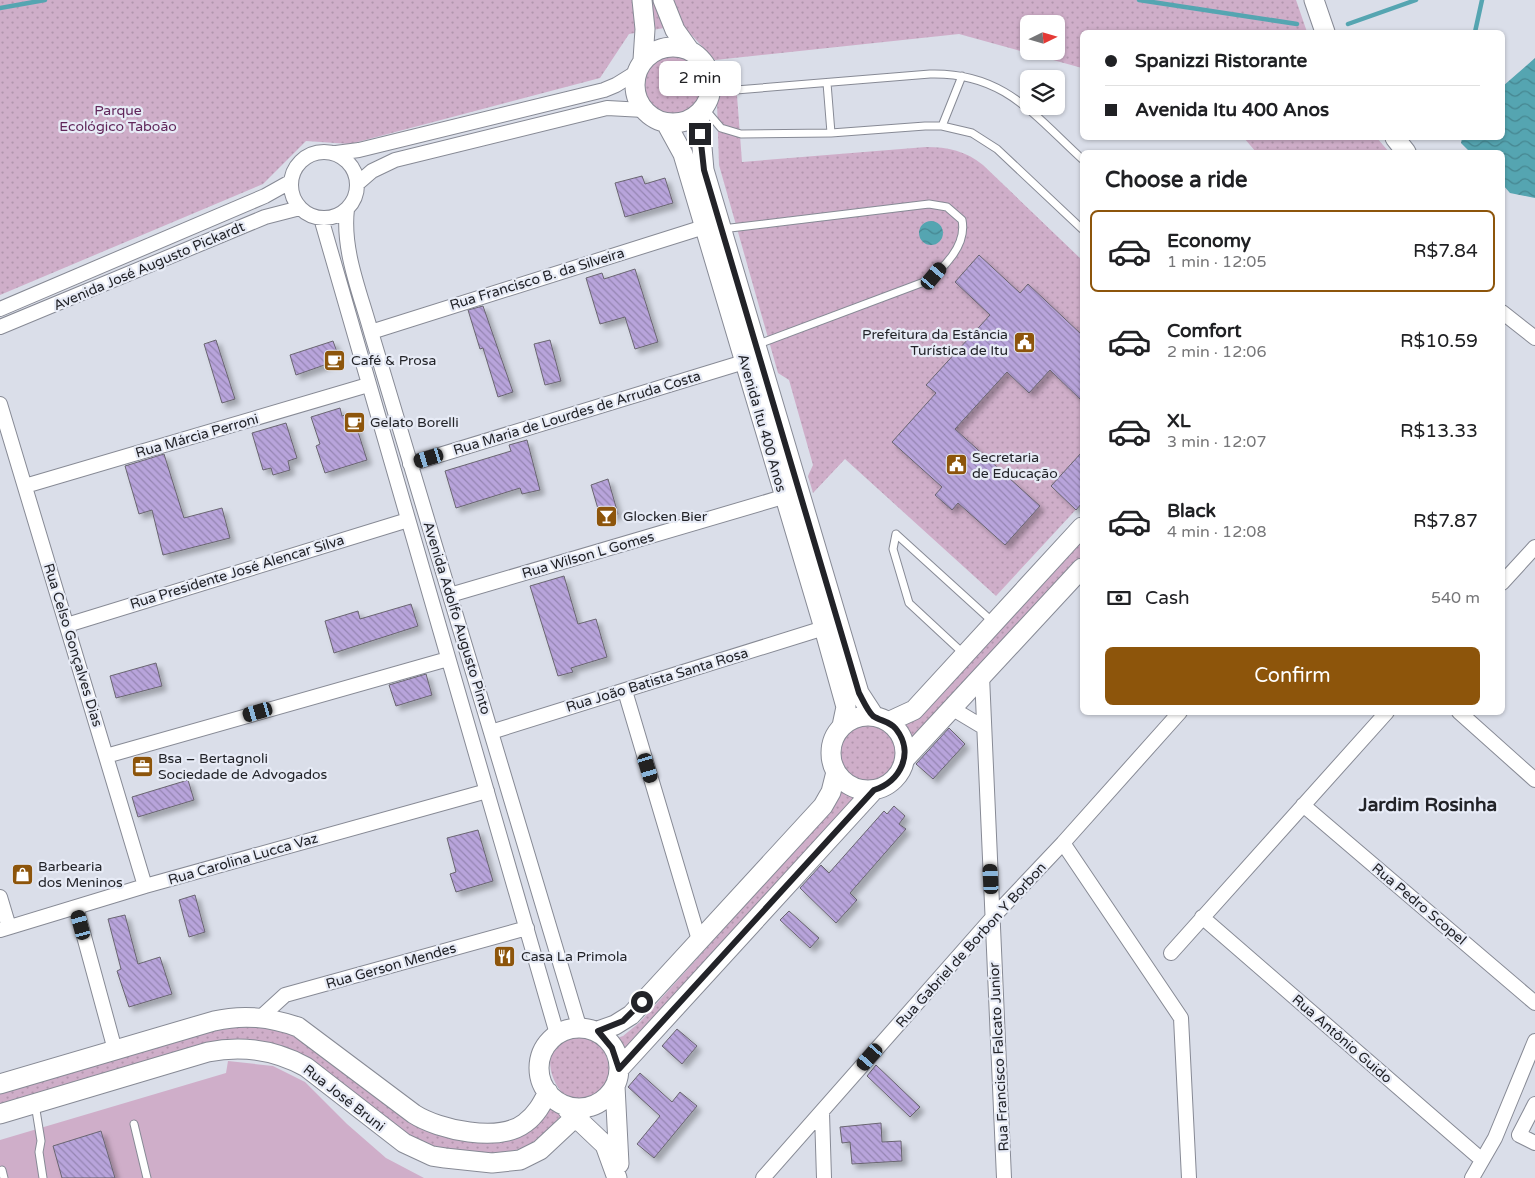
<!DOCTYPE html>
<html lang="en">
<head>
<meta charset="utf-8">
<style>
	body { margin:0; font-family:"Varela Round",sans-serif; background:#f6f6f6; color:#202124; height:100vh; display:flex; flex-direction:column; font-size:19px; white-space:nowrap }
	* { box-sizing:border-box; margin:0 }
	p { font-size:16px; color:#757577 }
	.icon { flex:none; width:28px; height:28px; fill:none; stroke:currentColor; stroke-width:2; stroke-linecap:round; stroke-linejoin:round }
	.map { position:relative; flex:1; overflow:hidden }
	.details { position:absolute; left:1080px; top:150px; width:425px; height:565px; display:flex; flex-direction:column; background:#fff; border-radius:8px; box-shadow:0 1px 4px #0004 }
	.details>* { flex:none }
	.banner { position:absolute; left:1080px; top:30px; width:425px; height:110px; border-radius:8px; box-shadow:0 1px 4px #0004; display:grid; align-content:center; height:110px; padding:0 25px; background:#fff }
	.needle { width:32px; rotate:85deg }
	.fabs { position:absolute; left:1020px; top:15px; display:grid; gap:10px }
	.fabs a { display:grid; place-items:center; width:45px; height:45px; border-radius:8px; background:#fff; box-shadow:0 1px 4px #0004; font-size:25px }
	.end { position:absolute; width:22px; height:22px; margin:-11px; border:6px solid #222328; background:#fff; box-shadow:0 0 0 2px #fff }
	.from { border-radius:50% }
	.bubble { position:absolute; height:35px; border-radius:8px; background:#fff; box-shadow:0 1px 4px #0004; font-size:16px; font-weight:600; line-height:35px; text-align:center }
	.car { position:absolute; width:15px; height:30px; margin:-15px -8px; border-radius:6px; box-shadow:0 0 4px 1px #0007; background:linear-gradient(#222 24%,#8ab4d8 0 40%,#222 0 76%,#8ab4d8 0 86%,#222 0) }
	.banner b { display:flex; align-items:center; gap:18px; height:48px; font-size:19px }
	.banner b+b { border-top:1px solid #e0e0e0 }
	.banner i { width:12px; height:12px; background:#202124 }
	ul { padding:0; list-style:none }
	li { display:flex; align-items:center; gap:15px; height:82px; margin:0 10px 8px; padding:0 15px; border:2px solid transparent; border-radius:8px }
	li div { flex:1 }
	li b { display:block; font-size:19px }
	li em { font-style:normal; font-weight:600 }
	li.active { border-color:#8d550b }
	li>.icon { width:45px; height:45px; stroke-width:1.5 }
	h2 { padding:0 25px; font-size:22px; line-height:60px }
	.pay { display:flex; align-items:center; gap:12px; height:55px; padding:0 25px; font-size:19px }
	.pay p { margin-inline-start:auto }
	.primary-button { display:flex; gap:10px; margin-top:auto; padding:10px 25px }
	.primary-button a { flex:1; height:58px; border-radius:8px; background:#8d550b; color:#fff; font-size:20px; font-weight:600; line-height:58px; text-align:center }
	.map>svg:first-child { display:block }
</style>
</head>
<body>
<div class="map">
<svg width="1535" height="1178" viewBox="0 0 1535 1178">
	<defs>
		<pattern id="grass-dots" width="8" height="8" patternUnits="userSpaceOnUse" patternTransform="scale(1.25)"><rect width="8" height="8" fill="#cfaec9"/><path d="M2 2h.1M6 6h.1" fill="none" stroke="#b195ad" stroke-width="1.8" stroke-linecap="round"/></pattern>
		<pattern id="water-waves" width="16" height="10" patternUnits="userSpaceOnUse" patternTransform="scale(1.25)"><rect width="16" height="10" fill="#55a5b1"/><path d="M0 5q4-4 8 0t8 0" fill="none" stroke="#468690"/></pattern>
		<pattern id="building-back-hatch" width="6" height="6" patternUnits="userSpaceOnUse" patternTransform="scale(1.25)"><rect width="6" height="6" fill="#b8a4db"/><path d="M-1 5l2 2M0 0l6 6M5-1l2 2" fill="none" stroke="#9585b2"/></pattern>
		<filter id="shadow"><feDropShadow dx="4.5" dy="4.5" stdDeviation="2.5" flood-color="#0004"/></filter>
	</defs>
	<rect width="100%" height="100%" fill="#dadee9"/>
	<path fill="url(#grass-dots)" fill-rule="evenodd" d="M 0,0 L 1296,0 L 1307,32 L 1082,32 L 1082,68 L 959,34 L 715,60 L 682,25 L 629,34 L 600,78 L 350,144 L 306,141 L 263,184 L 0,295 ZM 1029,24 L 1056,24 L 1056,51 L 1029,51 Z
		M641 85a31 31 0 1 1 62 0a31 31 0 1 1-62 0Z
		M 735,69 L 742,162 L 926,147 C 948,147 966,151 983,165 L 1082,260 L 1082,503 L 996,596 L 845,459 L 813,493 L 808,476 L 813,465 L 789,380 L 778,373 L 719,165 L 716,71 Z
		M 1244,138 L 1377,138 L 1389,152 L 1256,152 Z
		M 1082,537 L 1082,556 L 910,743 L 904,726 L 911,722 Z
		M837 753a30 30 0 1 1 60 0a30 30 0 1 1-60 0Z
		M 842,790 L 858,797 L 625,1053 L 614,1039 L 623,1036 L 640,1022 L 831,810 Z
		M 247,1025 L 280,1030 L 294,1035 L 409,1122 L 431,1133 L 490,1142 L 505,1141 L 529,1132 L 541,1121 L 551,1105 L 563,1113 C 535,1147 519,1156 475,1152 C 462,1151 446,1151 433,1147 C 380,1129 346,1076 296,1052 C 269,1038 235,1037 206,1043 L 0,1104 L 0,1093 L 217,1030 Z
		M 570,1034 C 576,1034 583,1033 589,1036 C 612,1048 618,1087 593,1100 C 564,1115 537,1064 557,1043 C 560,1039 566,1037 570,1034 Z"/>
	<path fill="#cfaec9" d="M 228,1061 L 273,1066 L 305,1082 L 347,1124 L 386,1158 L 424,1178 L 0,1178 L 0,1140 L 226,1073 Z"/>
	<path fill="url(#water-waves)" d="M 1535,58 L 1535,198 L 1510,193 L 1503,185 L 1502,152 L 1470,152 L 1461,143 L 1462,138 L 1502,138 L 1503,86 Z
		M919 233a12 12 0 1 1 24 0a12 12 0 1 1-24 0Z"/>
	<g fill="none" stroke-linecap="round" stroke-linejoin="round">
		<path stroke="#55a5b1" stroke-width="4.5" d="M 1139,0 L 1297,24
			M 0,8 L 45,0
			M 1348,24 L 1416,0
			M 1475,32 L 1482,0"/>
	</g>
	<path fill="url(#building-back-hatch)" stroke="#696570" filter="url(#shadow)" d="M 642,176 L 645,184 L 665,178 L 673,203 L 625,217 L 615,183 Z
		M 979,255 L 1020,293 L 1028,284 L 1082,335 L 1082,401 L 1050,370 L 1029,393 L 1007,372 L 955,429 L 1040,506 L 1005,545 L 958,503 L 952,510 L 935,495 L 942,487 L 892,442 L 936,393 L 926,385 L 990,315 L 955,282 Z
		M 635,269 L 658,342 L 635,349 L 625,317 L 600,324 L 586,278 L 602,273 L 604,279 Z
		M 483,306 L 513,392 L 498,397 L 483,348 L 480,349 L 468,310 Z
		M 216,340 L 235,399 L 222,403 L 204,344 Z
		M 550,340 L 561,381 L 545,385 L 534,344 Z
		M 333,341 L 337,352 L 331,354 L 333,362 L 296,375 L 290,355 Z
		M 340,408 L 342,416 L 352,413 L 367,460 L 325,473 L 316,446 L 320,444 L 311,417 Z
		M 286,423 L 297,458 L 288,461 L 290,470 L 273,475 L 271,468 L 263,470 L 252,433 Z
		M 527,440 L 540,490 L 522,494 L 520,488 L 456,508 L 445,471 L 511,451 L 509,445 Z
		M 1082,452 L 1082,503 L 1076,510 L 1051,486 Z
		M 164,454 L 184,518 L 222,508 L 230,538 L 163,555 L 152,510 L 139,514 L 125,466 Z
		M 608,479 L 618,514 L 601,519 L 591,485 Z
		M 564,576 L 578,624 L 596,619 L 607,657 L 571,668 L 573,672 L 558,676 L 530,586 Z
		M 411,604 L 418,626 L 334,653 L 325,621 L 358,611 L 360,619 Z
		M 156,663 L 162,686 L 116,698 L 110,676 Z
		M 426,674 L 432,695 L 396,706 L 389,685 Z
		M 949,728 L 965,744 L 933,779 L 916,764 Z
		M 188,780 L 194,800 L 138,817 L 132,797 Z
		M 894,806 L 905,816 L 899,824 L 906,829 L 850,893 L 857,900 L 836,923 L 800,888 L 821,865 L 829,873 L 884,811 L 887,814 Z
		M 478,830 L 493,881 L 456,892 L 450,874 L 456,872 L 447,838 Z
		M 195,895 L 205,932 L 189,937 L 179,900 Z
		M 789,911 L 819,938 L 810,948 L 780,920 Z
		M 125,915 L 138,964 L 160,957 L 172,994 L 129,1007 L 117,971 L 121,969 L 108,919 Z
		M 677,1029 L 697,1046 L 682,1064 L 662,1046 Z
		M 876,1065 L 920,1107 L 910,1117 L 867,1076 Z
		M 640,1073 L 672,1102 L 680,1092 L 697,1106 L 654,1158 L 637,1144 L 660,1116 L 628,1087 Z
		M 881,1123 L 882,1142 L 901,1141 L 902,1161 L 852,1164 L 850,1142 L 842,1143 L 840,1127 Z
		M 101,1131 L 115,1178 L 62,1178 L 53,1146 Z"/>
	<g fill="none" stroke-linecap="round" stroke-linejoin="round">
		<defs>
			<path id="lane" d="M 827,83 L 831,133
				M 711,84 L 736,90 L 930,74 C 1003,72 1033,114 1082,159
				M 704,108 L 721,128 L 741,134 L 831,133 L 925,126 L 942,126 L 972,133 L 997,149 L 1082,229
				M 942,126 L 962,76
				M 722,229 L 929,204 L 947,207 L 962,220 C 967,245 944,269 924,282 L 756,345
				M 965,655 L 909,603 L 893,549 L 896,534 L 994,623
				M 35,1104 L 41,1141 L 39,1152 L 43,1178
				M 134,1124 L 147,1178
				M 2,1170 L 4,1178"/>
			<path id="street" d="M291 185a33 33 0 1 1 66 0a33 33 0 1 1-66 0Z
				M 336,153 L 359,150 L 604,90 L 616,85 L 637,72
				M 357,184 L 372,171 L 395,160 L 607,108 L 644,110
				M 347,209 C 342,250 360,292 371,332 L 579,1026
				M 321,218 L 557,1034
				M 0,309 L 265,196 L 290,182
				M 1502,312 L 1535,338
				M 0,327 L 265,217 L 300,208
				M 371,332 L 704,227
				M 0,404 L 145,886
				M 410,464 L 744,362
				M 25,486 L 368,385
				M 1502,583 L 1535,547
				M 450,595 L 783,497
				M 67,625 L 408,520
				M 982,676 L 1004,1178
				M 625,691 L 699,940
				M 953,709 L 983,727
				M 1459,712 L 1535,780
				M 491,732 L 824,628
				M 106,756 L 448,659
				M 1303,805 L 1535,1003
				M 1063,843 L 1181,1018 L 1189,1178
				M 0,897 L 9,927
				M 76,907 L 115,1050
				M 1202,917 L 1482,1160
				M 0,930 L 145,886 L 487,791
				M 1171,953 L 1387,712
				M 261,1017 L 285,995 L 527,928
				M 1535,1104 L 1519,1135 L 1535,1143
				M 822,1113 L 824,1178
				M 763,1178 L 993,917 L 1063,843 L 1180,712
				M 1472,1178 L 1495,1138 L 1535,1041"/>
			<path id="secondary" d="M 642,0 L 645,29 L 643,60
				M 663,0 L 675,30 L 690,51
				M 1314,0 L 1325,32
				M635 85a38 38 0 1 1 76 0a38 38 0 1 1-76 0Z
				M 699,113 L 704,170 L 859,693 L 874,716
				M 666,123 L 683,154 L 824,628 L 846,707 L 842,726
				M 1395,138 L 1406,152
				M831 753a37 37 0 1 1 74 0a37 37 0 1 1-74 0Z
				M 888,722 L 914,710 L 1082,527
				M 904,760 L 1082,568
				M539 1068a40 40 0 1 1 80 0a40 40 0 1 1-80 0Z
				M 598,1031 L 615,1025 L 631,1015 L 823,806 L 831,792 L 836,772
				M 619,1069 L 874,790
				M 0,1084 L 214,1021 C 244,1014 270,1017 298,1027 L 414,1114 C 439,1130 499,1143 525,1123 C 536,1115 542,1104 548,1092
				M 615,1086 L 619,1164
				M 567,1109 L 605,1145 L 617,1178
				M 0,1114 L 208,1052 C 242,1045 275,1050 306,1067 L 404,1143 L 432,1156 L 445,1158 L 492,1163 L 520,1160 L 540,1150 L 585,1108"/>
		</defs>
		<use href="#lane" stroke="#878a95" stroke-width="9"/>
		<use href="#street" stroke="#878a95" stroke-width="16"/>
		<use href="#secondary" stroke="#878a95" stroke-width="21"/>
		<use href="#lane" stroke="#fff" stroke-width="7"/>
		<use href="#street" stroke="#fff" stroke-width="14"/>
		<use href="#secondary" stroke="#fff" stroke-width="19"/>
	</g>
	<g fill="none" stroke-linecap="round" stroke-linejoin="round">
		<path stroke="#222328" stroke-width="6" d="M 642,1002 L 623,1021 L 598,1031 L 612,1048 L 619,1069 L 874,790 C 900,782 915,753 896,729 C 890,721 880,721 873,716 C 867,710 863,700 859,693 L 704,170 L 700,134"/>
	</g>
	<defs>
		<symbol id="civic-square" viewBox="-11 -11 22 22"><rect x="-9" y="-9" width="18" height="18" rx="4" fill="#8d550b" stroke="#e7ebf6"/><path d="M-.6-6.5H3V-4.5H.6V-3L4-1V1h2V6H-6V1h2V-1L-.6-3ZM-1.2 2.5V6h2.4V2.5Z" fill="#fff"/></symbol>
		<symbol id="cafe-square" viewBox="-11 -11 22 22"><rect x="-9" y="-9" width="18" height="18" rx="4" fill="#8d550b" stroke="#e7ebf6"/><path d="M-5.5-4.5H6V0H3Q3 3.5 0 3.5H-2.5Q-5.5 3.5-5.5 0ZM3-3.2v2h1.7v-2ZM-6 4.5H4V6H-6Z" fill="#fff"/></symbol>
		<symbol id="bar-square" viewBox="-11 -11 22 22"><rect x="-9" y="-9" width="18" height="18" rx="4" fill="#8d550b" stroke="#e7ebf6"/><path d="M-6-5H6L.8 .8V4.5H3.5V6h-7V4.5H-.8V.8Z" fill="#fff"/></symbol>
		<symbol id="office-square" viewBox="-11 -11 22 22"><rect x="-9" y="-9" width="18" height="18" rx="4" fill="#8d550b" stroke="#e7ebf6"/><path d="M-6-3h4V-5.5h4V-3h4V5H-6ZM-1-4.5V-3h2v-1.5ZM-6 0V1H6V0Z" fill="#fff"/></symbol>
		<symbol id="shop-square" viewBox="-11 -11 22 22"><rect x="-9" y="-9" width="18" height="18" rx="4" fill="#8d550b" stroke="#e7ebf6"/><path d="M-5-2.5h2.3a2.7 3.5 0 0 1 5.4 0H5L5.5 6h-11ZM-1.5-2.5h3a1.5 2.3 0 0 0-3 0Z" fill="#fff"/></symbol>
		<symbol id="restaurant-square" viewBox="-11 -11 22 22"><rect x="-9" y="-9" width="18" height="18" rx="4" fill="#8d550b" stroke="#e7ebf6"/><path d="M-5-6h1v4h1v-4h1v4h1v-4h1v5L-1.5 .5V6h-2V.5L-5-1ZM5-6V6H3V1.5H1.5Q1.5-4 5-6Z" fill="#fff"/></symbol>
	</defs>
	<g fill-rule="evenodd">
		<use href="#civic-square" x="1012" y="330" width="25" height="25"/>
		<use href="#cafe-square" x="322" y="348" width="25" height="25"/>
		<use href="#cafe-square" x="342" y="410" width="25" height="25"/>
		<use href="#civic-square" x="944" y="452" width="25" height="25"/>
		<use href="#bar-square" x="594" y="504" width="25" height="25"/>
		<use href="#office-square" x="130" y="754" width="25" height="25"/>
		<use href="#shop-square" x="10" y="862" width="25" height="25"/>
		<use href="#restaurant-square" x="492" y="944" width="25" height="25"/>
	</g>
	<g text-anchor="middle" dominant-baseline="central" stroke-width="4.5" stroke-linejoin="round" paint-order="stroke">
		<g font-size="14" fill="#60265a" stroke="#e7ebf6">
			<text x="118" y="110">Parque<tspan x="118" dy="16">Ecológico Taboão</tspan></text>
		</g>
		<g font-size="14" fill="#222328" stroke="#e7ebf6">
			<text transform="translate(149 266) rotate(-23)">Avenida José Augusto Pickardt</text>
			<text transform="translate(537 279) rotate(-17)">Rua Francisco B. da Silveira</text>
			<text transform="translate(577 413) rotate(-17)">Rua Maria de Lourdes de Arruda Costa</text>
			<text transform="translate(762 423) rotate(74)">Avenida Itu 400 Anos</text>
			<text transform="translate(197 436) rotate(-16)">Rua Márcia Perroni</text>
			<text transform="translate(588 555) rotate(-16)">Rua Wilson L Gomes</text>
			<text transform="translate(237 572) rotate(-17)">Rua Presidente José Alencar Silva</text>
			<text transform="translate(457 618) rotate(73)">Avenida Adolfo Augusto Pinto</text>
			<text transform="translate(73 645) rotate(73)">Rua Celso Gonçalves Dias</text>
			<text transform="translate(657 680) rotate(-17)">Rua João Batista Santa Rosa</text>
			<text transform="translate(243 859) rotate(-16)">Rua Carolina Lucca Vaz</text>
			<text transform="translate(1419 904) rotate(40)">Rua Pedro Scopel</text>
			<text transform="translate(971 945) rotate(-48)">Rua Gabriel de Borbon Y Borbon</text>
			<text transform="translate(391 966) rotate(-16)">Rua Gerson Mendes</text>
			<text transform="translate(1342 1039) rotate(41)">Rua Antônio Guido</text>
			<text transform="translate(999 1057) rotate(-93)">Rua Francisco Falcato Junior</text>
			<text transform="translate(344 1098) rotate(38)">Rua José Bruni</text>
		</g>
		<g font-size="14" fill="#222328" stroke="#e7ebf6" text-anchor="start">
			<text x="1008" y="334" text-anchor="end">Prefeitura da Estância<tspan x="1008" dy="16">Turística de Itu</tspan></text>
			<text x="351" y="360">Café &amp; Prosa</text>
			<text x="370" y="422">Gelato Borelli</text>
			<text x="972" y="457">Secretaria<tspan x="972" dy="16">de Educação</tspan></text>
			<text x="623" y="516">Glocken Bier</text>
			<text x="158" y="758">Bsa – Bertagnoli<tspan x="158" dy="16">Sociedade de Advogados</tspan></text>
			<text x="38" y="866">Barbearia<tspan x="38" dy="16">dos Meninos</tspan></text>
			<text x="521" y="956">Casa La Primola</text>
		</g>
		<g font-size="19" font-weight="bold" fill="#222328" stroke="#e7ebf6">
			<text x="1428" y="805">Jardim Rosinha</text>
		</g>
	</g>
</svg>
<div class="fabs">
<a><svg class="needle" viewBox="-14 -14 28 28"><path d="M0-13l5 13h-10z" fill="#e53935"/><path d="M0 13l5-13h-10z" fill="#757577"/></svg></a>
<a><svg class="icon" aria-label="layers" viewBox="0 0 24 24"><path d="M12 4l9 5-9 5-9-5zM3 14l9 5 9-5"/></svg></a>
</div>
<i class="end from" style="left:642px;top:1002px"></i>
<i class="end" style="left:700px;top:134px"></i>
<div class="bubble" style="left:659px;top:61px;width:82px">2 min</div>
<i class="car" style="left:934px;top:276px;rotate:40deg"></i>
<i class="car" style="left:429px;top:458px;rotate:253deg"></i>
<i class="car" style="left:258px;top:712px;rotate:254deg"></i>
<i class="car" style="left:648px;top:768px;rotate:163deg"></i>
<i class="car" style="left:991px;top:879px;rotate:357deg"></i>
<i class="car" style="left:81px;top:925px;rotate:345deg"></i>
<i class="car" style="left:870px;top:1057px;rotate:221deg"></i>
<div class="banner">
<b><i class="from"></i>Spanizzi Ristorante</b>
<b><i></i>Avenida Itu 400 Anos</b>
</div>
<section class="details">
<h2>Choose a ride</h2>
<ul>
<li class="active"><svg class="icon" aria-label="car" viewBox="0 0 24 24"><path d="M5 17H2v-5l4-1 3-4h7l3 4 3 1v5h-3M9 17h6M6 11h13"/><circle cx="7" cy="17" r="2"/><circle cx="17" cy="17" r="2"/></svg><div><b>Economy</b><p>1 min · 12:05</p></div><em>R$7.84</em></li>
<li><svg class="icon" aria-label="car" viewBox="0 0 24 24"><path d="M5 17H2v-5l4-1 3-4h7l3 4 3 1v5h-3M9 17h6M6 11h13"/><circle cx="7" cy="17" r="2"/><circle cx="17" cy="17" r="2"/></svg><div><b>Comfort</b><p>2 min · 12:06</p></div><em>R$10.59</em></li>
<li><svg class="icon" aria-label="car" viewBox="0 0 24 24"><path d="M5 17H2v-5l4-1 3-4h7l3 4 3 1v5h-3M9 17h6M6 11h13"/><circle cx="7" cy="17" r="2"/><circle cx="17" cy="17" r="2"/></svg><div><b>XL</b><p>3 min · 12:07</p></div><em>R$13.33</em></li>
<li><svg class="icon" aria-label="car" viewBox="0 0 24 24"><path d="M5 17H2v-5l4-1 3-4h7l3 4 3 1v5h-3M9 17h6M6 11h13"/><circle cx="7" cy="17" r="2"/><circle cx="17" cy="17" r="2"/></svg><div><b>Black</b><p>4 min · 12:08</p></div><em>R$7.87</em></li>
</ul>
<div class="pay"><svg class="icon" aria-label="cash" viewBox="0 0 24 24"><path d="M3 7h18v10H3z"/><circle cx="12" cy="12" r="2"/></svg>Cash<p>540 m</p></div>
<div class="primary-button"><a>Confirm</a></div>
</section>
</div>
</body>
</html>
